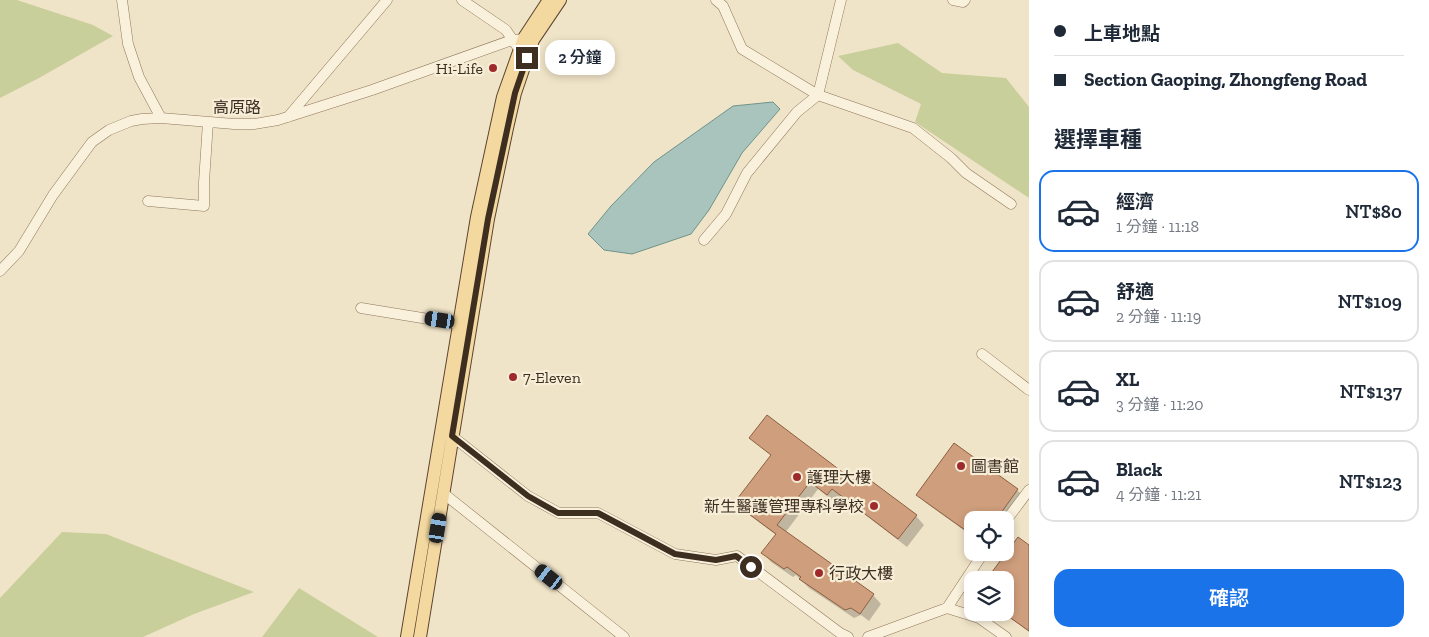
<!DOCTYPE html>
<html lang="zh-TW">
<head>
<meta charset="utf-8">
<style>
	body { margin:0; font-family:"Zilla Slab","Noto Sans TC",serif; background:#f6f6f7; color:#1f2937; height:100vh; display:flex; flex-direction:column; font-size:19px; white-space:nowrap }
	* { box-sizing:border-box; margin:0 }
	p { font-size:16px; color:#747a83 }
	.icon { flex:none; width:28px; height:28px; fill:none; stroke:currentColor; stroke-width:2; stroke-linecap:round; stroke-linejoin:round }
	.map { position:relative; flex:1; overflow:hidden }
	.details { display:flex; flex-direction:column; background:#fff; width:400px }
	.details>* { flex:none }
	.top-card { display:grid; align-content:center; height:110px; padding:0 25px; background:#fff }
	.buttons { position:absolute; left:964px; top:511px; display:grid; gap:10px }
	.buttons a { display:grid; place-items:center; width:50px; height:50px; border-radius:10px; background:#fff; box-shadow:0 2px 8px #0003; font-size:25px }
	.end { position:absolute; width:22px; height:22px; margin:-11px; border:6px solid #3d2e20; background:#fff; box-shadow:0 0 0 2px #fff }
	.from { border-radius:50% }
	.bubble { position:absolute; height:35px; border-radius:15px; background:#fff; box-shadow:0 2px 8px #0003; font-size:16px; font-weight:600; line-height:35px; text-align:center }
	.car { position:absolute; width:15px; height:30px; margin:-15px -8px; border-radius:6px; box-shadow:0 0 4px 1px #0007; background:linear-gradient(#222 24%,#8ab4d8 0 40%,#222 0 76%,#8ab4d8 0 86%,#222 0) }
	.top-card b { display:flex; align-items:center; gap:18px; height:48px; font-size:19px }
	.top-card b+b { border-top:1px solid #e0e1e3 }
	.top-card i { width:12px; height:12px; background:#1f2937 }
	ul { padding:0; list-style:none }
	li { display:flex; align-items:center; gap:15px; height:82px; margin:0 10px 8px; padding:0 15px; border:2px solid #e0e1e3; border-radius:15px }
	li div { flex:1 }
	li b { display:block; font-size:19px }
	li em { font-style:normal; font-weight:600 }
	li.selected { border-color:#1a73e8 }
	li>.icon { width:45px; height:45px; stroke-width:1.5 }
	h2 { padding:0 25px; font-size:22px; line-height:60px }
	.primary-button { display:flex; gap:10px; margin-top:auto; padding:10px 25px }
	.primary-button a { flex:1; height:58px; border-radius:15px; background:#1a73e8; color:#fff; font-size:20px; font-weight:600; line-height:58px; text-align:center }
	main { display:flex; flex:1; min-height:0 }
	.map>svg:first-child { display:block }
</style>
</head>
<body>
<main>
<div class="map">
<svg width="1029" height="637" viewBox="0 0 1029 637">
	<rect width="100%" height="100%" fill="#f0e4c8"/>
	<path fill="#c9cf9b" d="M 0,0 L 17,0 L 93,25 L 113,36 L 39,78 L 0,98 Z
		M 898,43 L 942,73 L 1006,78 L 1029,107 L 1029,198 L 915,122 L 921,104 L 853,70 L 838,56 Z
		M 62,532 L 106,534 L 254,592 L 194,614 L 143,637 L 0,637 L 0,598 Z
		M 299,588 L 378,637 L 262,637 Z"/>
	<path fill="#a9c4bc" stroke="#6f938a" d="M 773,102 L 780,109 L 742,153 L 709,210 L 691,234 L 632,254 L 604,250 L 588,234 L 611,206 L 654,162 L 733,106 Z"/>
	<path fill="#0003" d="M 751,438 L 854,482 L 916,516 L 924,525 L 907,547 L 841,496 L 836,503 L 818,489 L 785,533 L 873,595 L 881,604 L 869,621 L 861,615 L 854,618 L 809,588 L 796,575 L 793,577 L 771,562 L 763,553 L 776,535 L 744,511 L 736,503 L 772,456 Z
		M 1017,490 L 1026,499 L 1005,520 L 972,520 L 972,536 L 926,503 L 918,494 Z
		M 1029,547 L 1029,632 L 1002,612 L 1005,612 L 1005,580 L 987,580 Z"/>
	<path fill="#cf9f7d" stroke="#8d5f41" d="M 767,415 L 853,480 L 856,477 L 858,479 L 862,474 L 917,515 L 898,539 L 832,489 L 827,495 L 810,482 L 777,525 L 874,594 L 860,614 L 851,608 L 845,610 L 799,579 L 801,577 L 787,567 L 784,569 L 761,553 L 776,534 L 734,503 L 771,455 L 749,438 Z
		M 954,443 L 1018,489 L 996,520 L 972,520 L 972,535 L 916,495 Z
		M 1018,537 L 1029,545 L 1029,631 L 1005,614 L 1005,580 L 986,580 Z"/>
	<g fill="none" stroke-linecap="round" stroke-linejoin="round">
		<defs>
			<path id="minor" d="M 122,0 L 128,44 L 139,77 L 161,118
				M 462,0 L 506,30 L 516,45
				M 841,0 L 818,95 L 913,128 L 951,158 L 966,173 L 1011,204
				M 953,0 L 963,2 L 965,0
				M 288,117 L 387,0
				M 148,201 L 204,206 L 204,182 L 208,122
				M 704,240 L 726,214 L 747,173 L 797,112 L 818,95 L 742,49 L 723,6 L 716,0
				M 0,271 L 19,251 L 53,195 L 92,142 L 109,130 L 131,121 L 142,119 L 161,118 L 234,124 L 254,124 L 278,120 L 372,90 L 512,40 L 529,39
				M 361,308 L 465,325
				M 982,354 L 1029,390
				M 447,435 L 452,436 L 528,496 L 559,513 L 598,513 L 675,554 L 716,560 L 737,556 L 840,633 L 848,637
				M 443,493 L 624,637
				M 1005,522 L 1029,490
				M 947,608 L 984,552
				M 868,637 L 947,608 L 979,618 L 1006,637"/>
			<path id="major" d="M 407,637 L 477,217 L 503,97 L 524,38 L 549,0
				M 420,637 L 488,219 L 507,128 L 515,93 L 533,40 L 560,0"/>
		</defs>
		<use href="#minor" stroke="#8d765c" stroke-width="11"/>
		<use href="#major" stroke="#5b4430" stroke-width="14"/>
		<use href="#minor" stroke="#faf1dc" stroke-width="10"/>
		<use href="#major" stroke="#f3d9a0" stroke-width="12"/>
	</g>
	<g fill="none" stroke-linecap="round" stroke-linejoin="round">
		<path stroke="#3d2e20" stroke-width="6" d="M 527,58 L 515,93 L 488,219 L 452,436 L 528,496 L 558,513 L 598,513 L 675,554 L 716,560 L 736,556 L 751,567"/>
	</g>
	<g fill="#9e2a2b" stroke="#f7eed8" stroke-width="2">
		<circle cx="493" cy="68" r="5"/>
		<circle cx="513" cy="377" r="5"/>
		<circle cx="961" cy="466" r="5"/>
		<circle cx="797" cy="477" r="5"/>
		<circle cx="874" cy="506" r="5"/>
		<circle cx="819" cy="573" r="5"/>
	</g>
	<g text-anchor="middle" dominant-baseline="central" stroke-width="4.5" stroke-linejoin="round" paint-order="stroke">
		<g font-size="16" fill="#3d2e20" stroke="#f7eed8" text-anchor="start">
			<text x="483" y="68" text-anchor="end">Hi-Life</text>
			<text x="523" y="377">7-Eleven</text>
			<text x="971" y="466">圖書館</text>
			<text x="807" y="477">護理大樓</text>
			<text x="864" y="506" text-anchor="end">新生醫護管理專科學校</text>
			<text x="829" y="573">行政大樓</text>
		</g>
		<g font-size="16" fill="#3d2e20" stroke="#f7eed8">
			<text x="237" y="107">高原路</text>
		</g>
	</g>
</svg>
<div class="buttons">
<a><svg class="icon" aria-label="locate" viewBox="0 0 24 24"><circle cx="12" cy="12" r="6"/><path d="M12 2v4M12 18v4M2 12h4M18 12h4"/></svg></a>
<a><svg class="icon" aria-label="layers" viewBox="0 0 24 24"><path d="M12 4l9 5-9 5-9-5zM3 14l9 5 9-5"/></svg></a>
</div>
<i class="end from" style="left:751px;top:567px"></i>
<i class="end" style="left:527px;top:58px"></i>
<div class="bubble" style="left:545px;top:40px;width:70px">2 分鐘</div>
<i class="car" style="left:440px;top:320px;rotate:279deg"></i>
<i class="car" style="left:438px;top:528px;rotate:9deg"></i>
<i class="car" style="left:549px;top:577px;rotate:308deg"></i>
</div>
<section class="details">
<div class="top-card">
<b><i class="from"></i>上車地點</b>
<b><i></i>Section Gaoping, Zhongfeng Road</b>
</div>
<h2>選擇車種</h2>
<ul>
<li class="selected"><svg class="icon" aria-label="car" viewBox="0 0 24 24"><path d="M5 17H2v-5l4-1 3-4h7l3 4 3 1v5h-3M9 17h6M6 11h13"/><circle cx="7" cy="17" r="2"/><circle cx="17" cy="17" r="2"/></svg><div><b>經濟</b><p>1 分鐘 · 11:18</p></div><em>NT$80</em></li>
<li><svg class="icon" aria-label="car" viewBox="0 0 24 24"><path d="M5 17H2v-5l4-1 3-4h7l3 4 3 1v5h-3M9 17h6M6 11h13"/><circle cx="7" cy="17" r="2"/><circle cx="17" cy="17" r="2"/></svg><div><b>舒適</b><p>2 分鐘 · 11:19</p></div><em>NT$109</em></li>
<li><svg class="icon" aria-label="car" viewBox="0 0 24 24"><path d="M5 17H2v-5l4-1 3-4h7l3 4 3 1v5h-3M9 17h6M6 11h13"/><circle cx="7" cy="17" r="2"/><circle cx="17" cy="17" r="2"/></svg><div><b>XL</b><p>3 分鐘 · 11:20</p></div><em>NT$137</em></li>
<li><svg class="icon" aria-label="car" viewBox="0 0 24 24"><path d="M5 17H2v-5l4-1 3-4h7l3 4 3 1v5h-3M9 17h6M6 11h13"/><circle cx="7" cy="17" r="2"/><circle cx="17" cy="17" r="2"/></svg><div><b>Black</b><p>4 分鐘 · 11:21</p></div><em>NT$123</em></li>
</ul>
<div class="primary-button"><a>確認</a></div>
</section>
</main>
</body>
</html>
